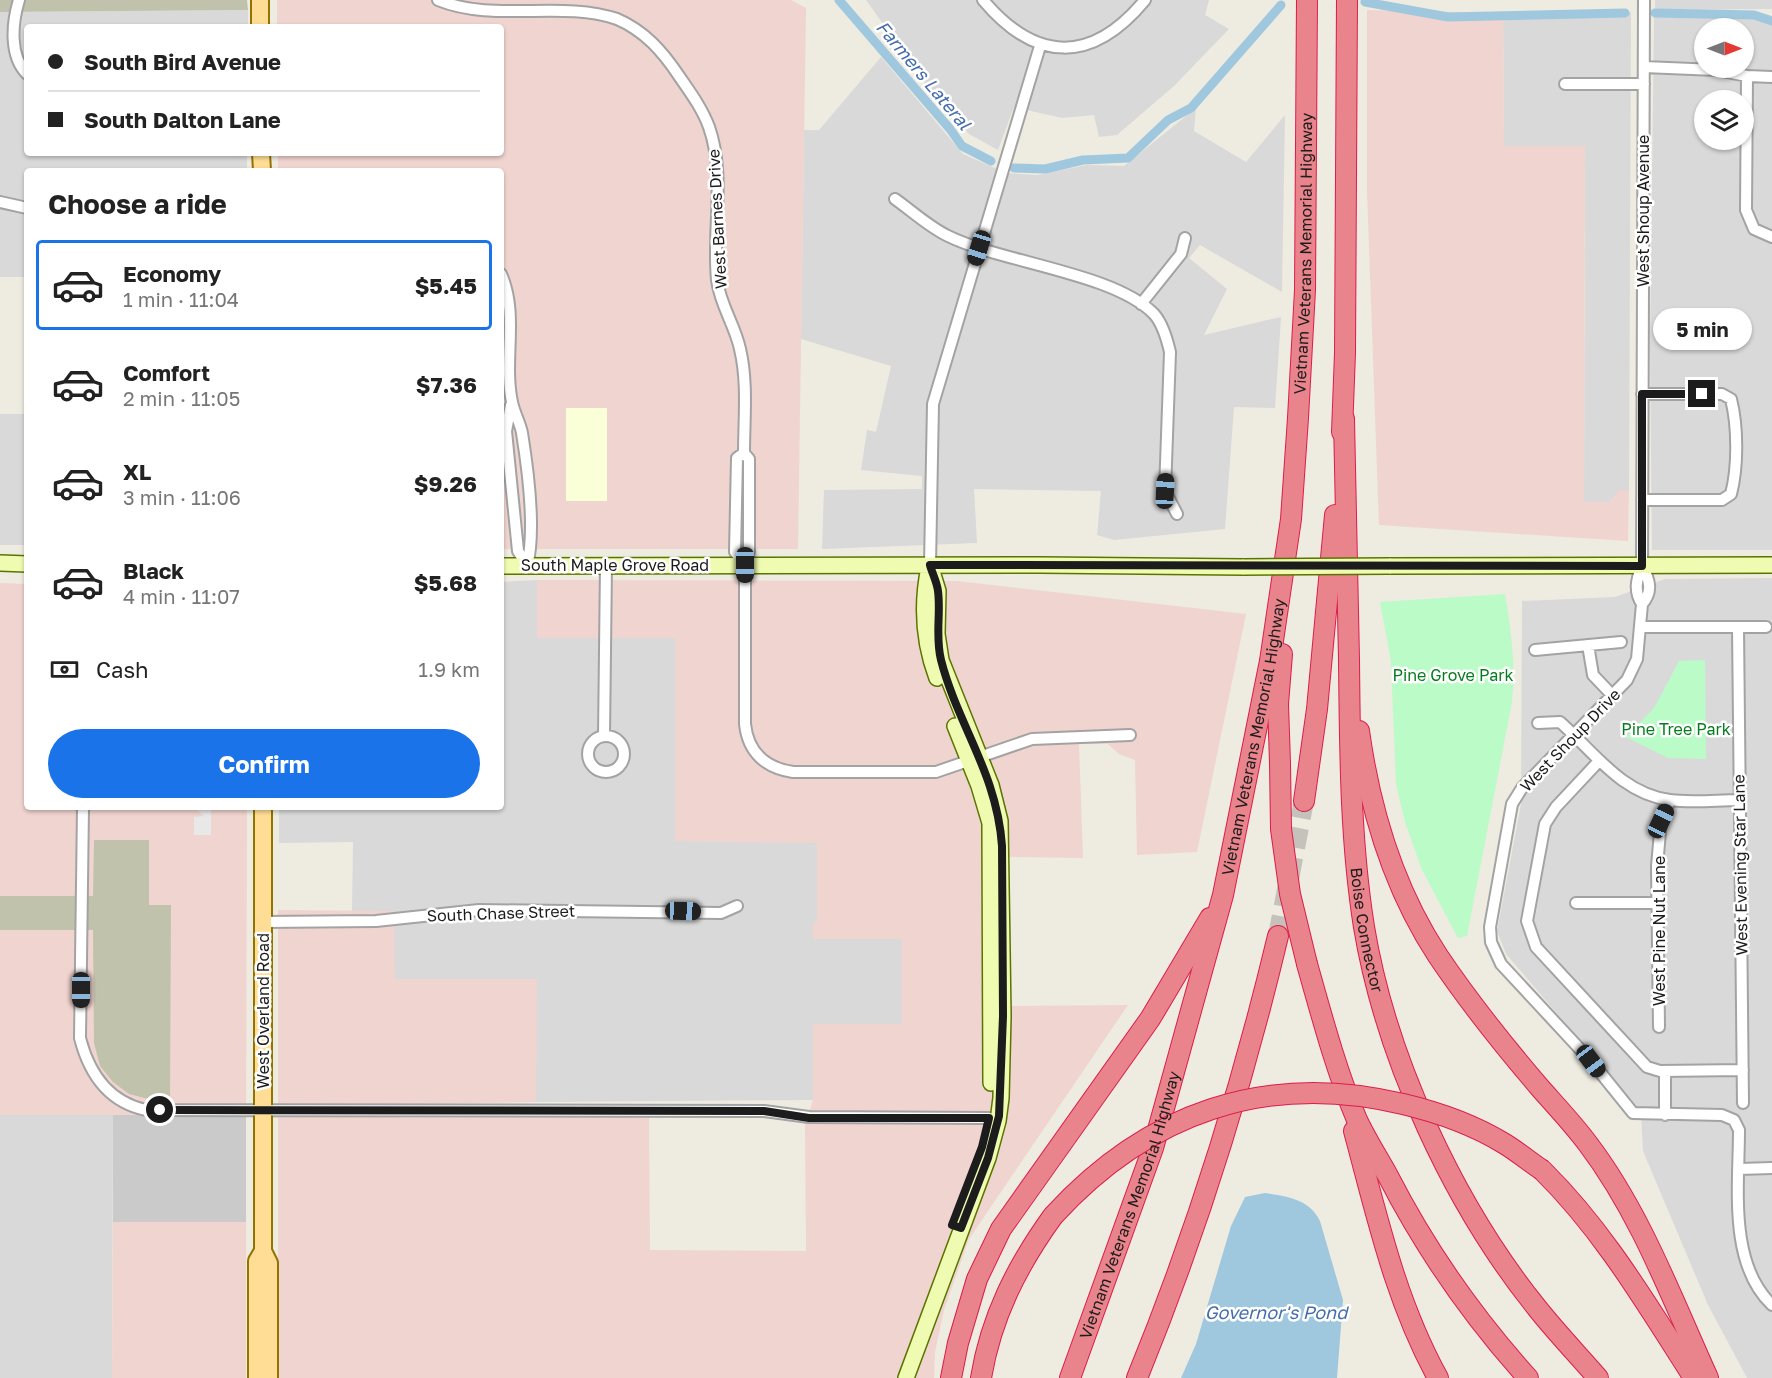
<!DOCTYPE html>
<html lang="en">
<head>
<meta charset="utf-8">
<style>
	body { margin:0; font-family:"Golos Text",sans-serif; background:#f2f2f2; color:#222; height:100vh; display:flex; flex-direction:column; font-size:22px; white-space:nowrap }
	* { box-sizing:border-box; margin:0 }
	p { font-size:20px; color:#767676 }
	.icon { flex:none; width:33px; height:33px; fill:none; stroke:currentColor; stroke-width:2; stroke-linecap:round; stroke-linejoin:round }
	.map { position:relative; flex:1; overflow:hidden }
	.sheet { position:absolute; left:24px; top:168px; width:480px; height:642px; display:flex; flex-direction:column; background:#fff; border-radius:6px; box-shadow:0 2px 4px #0004 }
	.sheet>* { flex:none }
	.hud { position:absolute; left:24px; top:24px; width:480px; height:132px; border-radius:6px; box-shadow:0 2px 4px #0004; display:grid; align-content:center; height:132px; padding:0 24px; background:#fff }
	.needle { width:39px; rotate:90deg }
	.buttons { position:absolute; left:1694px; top:18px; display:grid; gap:12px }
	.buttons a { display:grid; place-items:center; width:60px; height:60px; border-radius:50%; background:#fff; box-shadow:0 2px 4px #0004; font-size:30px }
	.end { position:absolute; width:27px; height:27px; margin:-14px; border:8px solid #1c1c1c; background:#fff; box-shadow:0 0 0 3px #fff }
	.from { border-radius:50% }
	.bubble { position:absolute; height:42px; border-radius:21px; background:#fff; box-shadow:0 2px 4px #0004; font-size:20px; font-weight:700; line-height:42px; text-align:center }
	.car { position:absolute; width:18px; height:36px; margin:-18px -9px; border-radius:8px; box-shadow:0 0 4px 2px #0007; background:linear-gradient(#222 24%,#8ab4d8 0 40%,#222 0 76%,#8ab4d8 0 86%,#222 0) }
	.hud b { display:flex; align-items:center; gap:21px; height:57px; font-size:22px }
	.hud b+b { border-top:2px solid #e0e0e0 }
	.hud i { width:15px; height:15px; background:#222 }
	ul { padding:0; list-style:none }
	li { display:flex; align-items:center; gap:18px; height:90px; margin:0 12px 9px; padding:0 12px; border:3px solid transparent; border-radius:6px }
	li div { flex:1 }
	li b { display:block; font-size:22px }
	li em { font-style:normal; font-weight:700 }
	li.selected { border-color:#1a73e8 }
	li>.icon { width:54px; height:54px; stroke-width:1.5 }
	h2 { padding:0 24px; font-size:27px; line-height:72px }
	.pay { display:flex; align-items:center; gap:15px; height:66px; padding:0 24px; font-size:22px }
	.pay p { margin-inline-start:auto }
	.action { display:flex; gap:12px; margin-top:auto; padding:12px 24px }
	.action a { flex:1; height:69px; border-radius:36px; background:#1a73e8; color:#fff; font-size:24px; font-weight:700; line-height:69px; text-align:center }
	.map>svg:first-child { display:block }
</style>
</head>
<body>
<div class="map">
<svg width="1772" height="1378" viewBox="0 0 1772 1378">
	<rect width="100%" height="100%" fill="#eeebe1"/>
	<path fill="#dad9d9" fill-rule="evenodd" d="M 866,0 L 1209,0 L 1205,15 L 1229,29 L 1174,86 L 1117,135 L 1099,137 L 1094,115 L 1062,118 L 1014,107 L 998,150 L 969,134 L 933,94 Z
		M 1655,0 L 1772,0 L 1772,9 L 1655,10 Z
		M 248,10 L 248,27 L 27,27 L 27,153 L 247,153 L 247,171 L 27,171 L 27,277 L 0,277 L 0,12 Z
		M 1631,12 L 1629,491 L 1619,491 L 1610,502 L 1584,502 L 1585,146 L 1504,146 L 1503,13 Z
		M 1654,17 L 1756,18 L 1772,23 L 1772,550 L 1652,550 L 1650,343 ZM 1704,28 L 1743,28 L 1743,68 L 1704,68 ZM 1704,100 L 1743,100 L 1743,140 L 1704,140 Z
		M 881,57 L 963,154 L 1006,173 L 1037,175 L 1087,165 L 1124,166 L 1196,108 L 1194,131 L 1246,162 L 1285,115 L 1282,292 L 1200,245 L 1189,258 L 1227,289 L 1204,335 L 1281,317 L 1275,408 L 1234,407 L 1225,529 L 1114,540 L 1097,535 L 1101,491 L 974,489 L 977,543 L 822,549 L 824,490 L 922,489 L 922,476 L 861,470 L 867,430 L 876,432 L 891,366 L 801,339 L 804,130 L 819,130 Z
		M 0,414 L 27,414 L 27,545 L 0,545 Z
		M 1772,578 L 1772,1378 L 1747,1378 L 1708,1305 L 1643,1151 L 1641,1115 L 1672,1114 L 1672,1107 L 1637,1107 L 1506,954 L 1497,931 L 1521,804 L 1522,601 L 1615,597 L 1665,579 Z
		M 537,580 L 537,638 L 675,638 L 676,841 L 817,842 L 817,923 L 814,923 L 902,939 L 902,1024 L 813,1024 L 813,1100 L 536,1102 L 536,979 L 394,979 L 394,912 L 352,911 L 353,842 L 279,843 L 279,807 L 501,807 L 501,582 Z
		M 0,1115 L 113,1115 L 112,1378 L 0,1378 Z"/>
	<path fill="#f0d4cf" d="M 277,0 L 791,0 L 806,8 L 798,549 L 501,549 L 501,171 L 278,171 L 278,153 L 501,153 L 501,27 L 277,27 Z
		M 1367,10 L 1503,13 L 1504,146 L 1585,146 L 1584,502 L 1610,502 L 1619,490 L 1629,491 L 1628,541 L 1379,525 L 1367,191 Z
		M 537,580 L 957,581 L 1246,614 L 1197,852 L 1137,855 L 1135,760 L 1119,754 L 1108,744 L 1079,744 L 1083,858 L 1009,857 L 1008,1006 L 1128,1005 L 969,1239 L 944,1310 L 935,1352 L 934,1378 L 278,1378 L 278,910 L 394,911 L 395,979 L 537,979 L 536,1102 L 399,1104 L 399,1118 L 649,1116 L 650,1250 L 806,1251 L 805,1125 L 813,1100 L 813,1024 L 902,1024 L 902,939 L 813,939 L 813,923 L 817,922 L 817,843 L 675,841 L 675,638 L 537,638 Z
		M 0,583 L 27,584 L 27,807 L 247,807 L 246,1115 L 0,1115 Z
		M 113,1222 L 246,1222 L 246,1378 L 112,1378 Z"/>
	<path fill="#fbffd8" d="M 566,408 L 607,408 L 607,501 L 566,501 Z"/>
	<path fill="#cacaca" d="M 113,1115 L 246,1115 L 246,1222 L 113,1222 Z"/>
	<path fill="#c0c2ac" d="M 0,0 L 247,0 L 248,10 L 0,12 Z
		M 94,840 L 149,840 L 149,905 L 171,905 L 170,1100 L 152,1100 L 129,1094 L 113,1082 L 100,1066 L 94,1043 L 93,930 L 0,930 L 0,896 L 93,896 Z"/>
	<path fill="#bafbc7" d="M 1505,594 C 1511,630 1516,666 1512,702 L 1467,936 L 1458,938 L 1422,870 L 1405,822 L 1396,784 L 1391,662 L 1380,602 Z
		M 1705,660 L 1706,759 L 1668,758 L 1626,737 L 1654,708 L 1679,661 Z"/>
	<path fill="#e8e8e8" d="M 194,807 L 211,807 L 211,835 L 194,835 L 194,817 L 204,816 Z"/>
	<path fill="#9fc8de" d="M 1265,1193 C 1288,1197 1309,1199 1320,1221 L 1343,1300 L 1337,1378 L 1181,1378 L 1196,1344 L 1231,1226 L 1245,1197 Z"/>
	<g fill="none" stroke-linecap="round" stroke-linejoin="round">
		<path stroke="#9fc8de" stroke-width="9" d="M 839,0 L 950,129 L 962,146 L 991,161
			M 1365,2 L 1448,17 L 1625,13
			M 1655,13 L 1754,15 L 1772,21
			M 1014,168 L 1045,169 L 1083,160 L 1128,158 L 1168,120 L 1191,108 L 1281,5"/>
		<path stroke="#c4c2ba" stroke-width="20" stroke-dasharray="20 10" stroke-linecap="butt" d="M 1278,936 L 1304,801"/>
		<defs>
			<path id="street" d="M 19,0 C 12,23 9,56 27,74
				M 438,0 C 495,23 560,0 617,19 C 645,31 663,52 679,76 C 690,92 702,108 709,127 C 726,175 712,230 717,280 C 720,305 735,325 740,349 C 748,382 744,419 744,453 L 749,459 L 749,551 L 745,565 L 745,724 C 748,752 765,768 793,772 L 936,772 L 1032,739 L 1130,735
				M 983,0 C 1036,63 1092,64 1145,0
				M 1644,67 L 1716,70 L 1747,76 L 1772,77
				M 1747,76 L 1746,210 L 1754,229 L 1772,237
				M 1565,84 L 1644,84
				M 895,199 C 912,211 929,227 948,236 C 1003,263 1114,273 1154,314 C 1163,324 1167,339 1170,352 L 1165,491 L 1177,514
				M 0,202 L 27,208
				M 501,274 C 519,315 503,360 512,402 C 514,413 520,422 522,433 C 528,470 536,530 527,566
				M 1141,304 L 1181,254 L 1185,238
				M 511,405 L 506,431 L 518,551 L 527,566
				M 744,453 L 737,458 L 735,552 L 745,565
				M 1642,500 L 1722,500 L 1731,494 C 1738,467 1738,427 1731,399 L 1722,394 L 1642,394
				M 930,565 L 933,404 L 1040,46
				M 1642,566 C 1650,580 1653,592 1642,604 C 1634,592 1636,580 1642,566 L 1644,0
				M 1642,604 L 1637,659 L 1627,680 L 1522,788 L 1512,804 L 1490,927 L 1491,942 L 1501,964 L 1591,1061 L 1633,1113 L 1722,1115 L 1734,1120 L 1739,1130 C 1739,1186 1728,1263 1772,1305
				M 1641,627 L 1766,627
				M 1738,627 L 1743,1103
				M 1588,645 L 1593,675 L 1613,696
				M 1535,650 L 1621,642
				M 1538,723 L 1560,722 C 1594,752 1622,794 1670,800 C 1692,803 1717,800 1739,800
				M588 754a18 18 0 1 1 36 0a18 18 0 1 1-36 0Z
				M 604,736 L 606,565
				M 1599,761 L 1556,807 L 1545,824 L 1527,921 L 1536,947 L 1647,1067 L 1660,1071 L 1743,1070
				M 83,807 L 80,1038 C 89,1073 108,1102 146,1110 L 764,1111 L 809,1117 L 989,1118
				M 1576,903 L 1658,903
				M 263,922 L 376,921 L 479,910 L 721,913 L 737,906
				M 1659,1027 L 1657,866 L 1661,821 L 1670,800
				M 1665,1071 L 1665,1115
				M 1739,1169 L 1772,1168"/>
			<path id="secondary" d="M 0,563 L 27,564
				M 501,566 L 1040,565 L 1244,567
				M 1389,566 L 1772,565
				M 929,567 C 921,606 923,641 937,678
				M 955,726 L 979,786 L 990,823 L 991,1083
				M 906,1378 L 988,1158 L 998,1121 L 1001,1098 L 1003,1016 L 1000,821 L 991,785 L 941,660 L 937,634 L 938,591 L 930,565"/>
			<path id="primary" d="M 260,27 L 260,0
				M 261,153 L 262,171
				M 263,1251 L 269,1263 L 269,1378
				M 257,1378 L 257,1261 L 263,1251 L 263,807"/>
			<g id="highway">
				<path id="s1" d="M 1344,419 C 1345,499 1348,580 1349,660 C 1350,750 1350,839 1364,927 C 1386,1059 1454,1205 1537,1308 C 1556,1332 1578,1355 1598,1378"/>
				<path d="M 1342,432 L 1345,353 L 1347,0"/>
				<path d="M 1359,731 C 1370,810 1394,889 1438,956 C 1469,1002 1505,1047 1541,1089 C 1557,1107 1574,1125 1588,1144 C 1641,1214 1672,1299 1708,1378"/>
				<path d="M 1280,763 L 1278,704 L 1282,654"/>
				<path d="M 1304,801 L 1317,709 L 1335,515"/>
				<path d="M 1307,964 C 1322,1017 1336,1070 1357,1120 C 1366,1139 1378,1158 1388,1176 C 1426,1250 1472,1316 1528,1378"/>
				<path d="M 1354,1131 C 1377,1216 1395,1300 1438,1378"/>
				<path d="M 1542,1170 C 1604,1231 1647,1305 1694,1378"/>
				<path d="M 951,1378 L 958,1343 L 977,1279 L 1001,1229 L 1150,1019 L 1210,918"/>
				<path d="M 981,1378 C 991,1317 1017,1266 1053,1216"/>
				<path id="s2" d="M 1070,1378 L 1153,1148 L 1223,895 L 1270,661 L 1291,519 L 1298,418 L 1305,290 L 1307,0"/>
				<path d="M 1137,1378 C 1196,1234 1242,1087 1278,936"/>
			</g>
		</defs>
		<use href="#street" stroke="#a3a3a3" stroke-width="14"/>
		<use href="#secondary" stroke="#5b7401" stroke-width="18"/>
		<use href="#primary" stroke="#937300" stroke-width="20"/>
		<use href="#highway" stroke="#dc1d4a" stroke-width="22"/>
		<use href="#street" stroke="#fff" stroke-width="10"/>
		<use href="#secondary" stroke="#effbb1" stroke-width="15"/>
		<use href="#primary" stroke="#ffdd94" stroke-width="16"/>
		<use href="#highway" stroke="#e9848c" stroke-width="20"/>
		<defs>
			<path id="secondary-bridge" d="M 1244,567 L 1389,566"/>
			<path id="highway-bridge" d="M 1280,763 L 1281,829 L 1290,894 L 1307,964
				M 1053,1216 C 1147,1113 1266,1071 1403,1104 C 1437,1112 1474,1125 1505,1144 C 1518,1152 1530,1162 1542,1170"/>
		</defs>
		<use href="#secondary-bridge" stroke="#5b7401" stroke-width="18" stroke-linecap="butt"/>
		<use href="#highway-bridge" stroke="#dc1d4a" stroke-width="22" stroke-linecap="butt"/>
		<use href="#secondary-bridge" stroke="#effbb1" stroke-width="15"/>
		<use href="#highway-bridge" stroke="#e9848c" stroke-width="20"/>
	</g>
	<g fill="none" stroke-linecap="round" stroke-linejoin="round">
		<path stroke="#1c1c1c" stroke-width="8" d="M 160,1110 L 764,1111 L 809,1118 L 989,1118 L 982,1147 L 952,1225 L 961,1228 L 988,1158 L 999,1116 L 1003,1016 L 1002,846 C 997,773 958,726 941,660 C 935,636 941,614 938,591 C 937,582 932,573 930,565 L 1642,566 L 1642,394 L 1702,394"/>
	</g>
	<g text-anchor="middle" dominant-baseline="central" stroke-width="5" stroke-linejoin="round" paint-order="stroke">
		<g font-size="16" fill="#1c1c1c" stroke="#fff">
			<text transform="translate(1643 211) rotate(-90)">West Shoup Avenue</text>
			<text transform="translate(717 219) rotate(-93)">West Barnes Drive</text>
			<text stroke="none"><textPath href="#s2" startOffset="1155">Vietnam Veterans Memorial Highway</textPath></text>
			<text x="615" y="565">South Maple Grove Road</text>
			<text stroke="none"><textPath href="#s2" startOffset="668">Vietnam Veterans Memorial Highway</textPath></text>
			<text transform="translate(1570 740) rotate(-46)">West Shoup Drive</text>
			<text transform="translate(1740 865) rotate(-91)">West Evening Star Lane</text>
			<text transform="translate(501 913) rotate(-2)">South Chase Street</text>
			<text stroke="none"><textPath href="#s1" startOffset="512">Boise Connector</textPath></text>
			<text transform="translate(1659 931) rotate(-90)">West Pine Nut Lane</text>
			<text transform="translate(263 1011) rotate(-90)">West Overland Road</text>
			<text stroke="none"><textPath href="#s2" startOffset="183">Vietnam Veterans Memorial Highway</textPath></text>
		</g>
		<g font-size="16" fill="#077c1e" stroke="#fff">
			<text x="1453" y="675">Pine Grove Park</text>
			<text x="1676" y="729">Pine Tree Park</text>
		</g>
		<g font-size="18" font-style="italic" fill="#466eae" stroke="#fff">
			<text transform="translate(924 75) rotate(50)">Farmers Lateral</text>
			<text x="1276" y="1312">Governor's Pond</text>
		</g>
	</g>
</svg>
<div class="buttons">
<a><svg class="needle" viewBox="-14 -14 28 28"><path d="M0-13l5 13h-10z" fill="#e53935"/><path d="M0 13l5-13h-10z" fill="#767676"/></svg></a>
<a><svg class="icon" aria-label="layers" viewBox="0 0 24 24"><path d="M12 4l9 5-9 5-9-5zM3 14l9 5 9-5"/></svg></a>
</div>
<i class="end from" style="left:160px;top:1110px"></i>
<i class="end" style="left:1702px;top:394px"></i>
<div class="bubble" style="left:1653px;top:308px;width:99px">5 min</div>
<i class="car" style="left:979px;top:248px;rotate:197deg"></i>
<i class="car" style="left:1165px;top:491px;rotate:3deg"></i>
<i class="car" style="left:745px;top:565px;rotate:180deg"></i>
<i class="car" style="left:1661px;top:821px;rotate:25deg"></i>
<i class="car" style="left:683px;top:911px;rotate:92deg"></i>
<i class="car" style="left:81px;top:990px;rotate:180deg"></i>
<i class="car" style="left:1591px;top:1061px;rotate:143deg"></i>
<div class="hud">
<b><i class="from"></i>South Bird Avenue</b>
<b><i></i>South Dalton Lane</b>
</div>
<section class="sheet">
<h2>Choose a ride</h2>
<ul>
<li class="selected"><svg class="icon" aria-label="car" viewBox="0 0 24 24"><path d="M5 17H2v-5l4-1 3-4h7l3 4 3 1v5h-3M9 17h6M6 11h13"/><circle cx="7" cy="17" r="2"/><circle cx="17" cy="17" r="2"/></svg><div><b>Economy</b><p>1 min · 11:04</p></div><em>$5.45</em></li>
<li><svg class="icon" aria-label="car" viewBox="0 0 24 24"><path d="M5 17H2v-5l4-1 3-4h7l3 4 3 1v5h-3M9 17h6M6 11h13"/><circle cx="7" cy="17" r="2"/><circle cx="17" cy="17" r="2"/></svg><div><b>Comfort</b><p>2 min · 11:05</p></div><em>$7.36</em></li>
<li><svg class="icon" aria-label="car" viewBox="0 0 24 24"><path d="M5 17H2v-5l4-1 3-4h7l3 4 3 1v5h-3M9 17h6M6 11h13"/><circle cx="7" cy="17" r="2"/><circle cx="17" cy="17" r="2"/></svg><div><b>XL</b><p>3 min · 11:06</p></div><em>$9.26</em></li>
<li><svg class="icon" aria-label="car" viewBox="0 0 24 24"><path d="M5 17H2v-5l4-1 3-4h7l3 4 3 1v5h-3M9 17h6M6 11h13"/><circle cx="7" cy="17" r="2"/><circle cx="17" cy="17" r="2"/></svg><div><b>Black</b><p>4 min · 11:07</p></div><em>$5.68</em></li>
</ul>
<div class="pay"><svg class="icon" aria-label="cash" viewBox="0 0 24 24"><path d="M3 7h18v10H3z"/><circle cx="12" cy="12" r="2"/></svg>Cash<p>1.9 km</p></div>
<div class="action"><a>Confirm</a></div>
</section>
</div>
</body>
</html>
